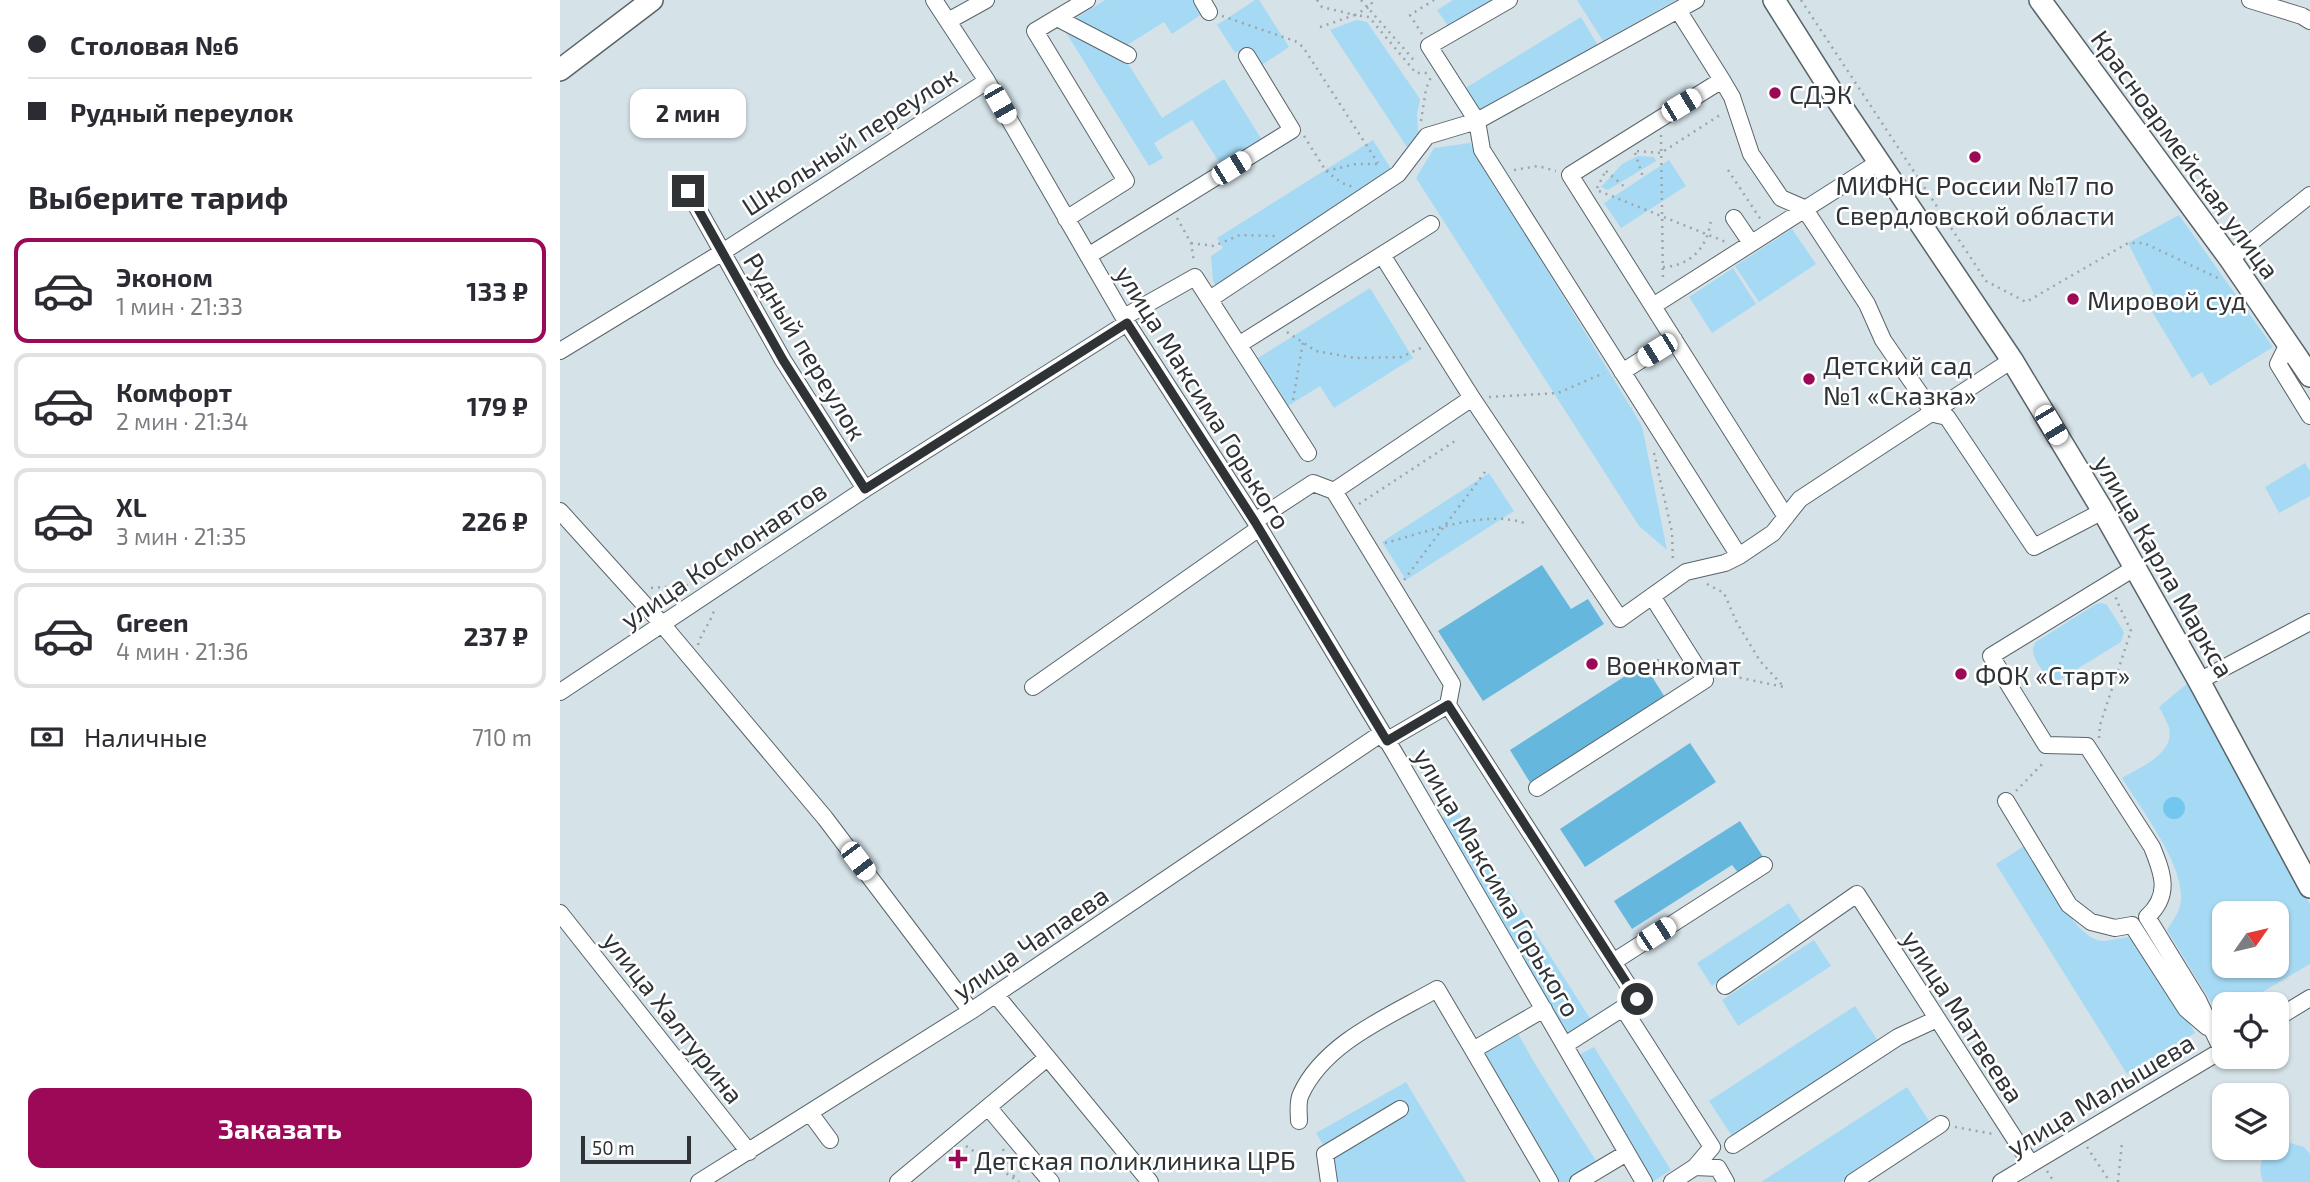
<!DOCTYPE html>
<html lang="ru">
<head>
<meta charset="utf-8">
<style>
	body { margin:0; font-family:"Exo 2",sans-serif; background:#f2f2f3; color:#2b2b33; height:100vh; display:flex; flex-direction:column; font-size:26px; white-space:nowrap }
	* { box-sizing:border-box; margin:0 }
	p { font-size:23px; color:#7c7c81 }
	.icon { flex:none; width:38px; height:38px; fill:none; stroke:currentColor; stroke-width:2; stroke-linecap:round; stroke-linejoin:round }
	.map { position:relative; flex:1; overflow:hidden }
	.sheet { display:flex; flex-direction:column; background:#fff; width:560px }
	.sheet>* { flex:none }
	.guide { display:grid; align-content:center; height:154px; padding:0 28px; background:#fff }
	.needle { width:46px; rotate:56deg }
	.fabs { position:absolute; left:1652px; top:901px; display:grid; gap:14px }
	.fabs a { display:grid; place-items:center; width:77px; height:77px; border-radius:14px; background:#fff; box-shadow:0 2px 5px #0004; font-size:35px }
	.scale { position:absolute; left:21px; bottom:18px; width:110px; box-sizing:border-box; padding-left:7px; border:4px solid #2f3336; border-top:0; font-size:19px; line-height:24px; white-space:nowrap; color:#2f3336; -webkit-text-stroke:5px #fff; paint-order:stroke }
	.end { position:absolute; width:32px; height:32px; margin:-16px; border:9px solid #2f3336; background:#fff; box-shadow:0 0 0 4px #fff }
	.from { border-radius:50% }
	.bubble { position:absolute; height:49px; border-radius:14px; background:#fff; box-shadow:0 2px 5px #0004; font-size:23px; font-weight:700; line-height:49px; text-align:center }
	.car { position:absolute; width:21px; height:42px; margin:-21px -10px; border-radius:9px; box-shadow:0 0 5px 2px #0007; background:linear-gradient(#fff 24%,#345 0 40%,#fff 0 76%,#345 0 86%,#fff 0) }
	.guide b { display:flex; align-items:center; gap:24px; height:66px; font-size:26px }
	.guide b+b { border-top:2px solid #e1e1e2 }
	.guide i { width:18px; height:18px; background:#2b2b33 }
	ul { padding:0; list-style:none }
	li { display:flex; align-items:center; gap:21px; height:105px; margin:0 14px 10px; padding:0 14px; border:4px solid #e1e1e2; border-radius:14px }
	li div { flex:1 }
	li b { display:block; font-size:26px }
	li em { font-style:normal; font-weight:700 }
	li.selected { border-color:#9b0957 }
	li>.icon { width:63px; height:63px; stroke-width:1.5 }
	h2 { padding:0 28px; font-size:32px; line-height:84px }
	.pay { display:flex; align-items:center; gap:18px; height:77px; padding:0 28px; font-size:26px }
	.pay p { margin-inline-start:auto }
	.action { display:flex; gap:14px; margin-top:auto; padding:14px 28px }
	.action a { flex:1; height:80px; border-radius:14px; background:#9b0957; color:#fff; font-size:28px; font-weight:700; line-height:80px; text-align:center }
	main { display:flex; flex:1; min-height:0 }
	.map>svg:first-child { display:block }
</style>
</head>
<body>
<main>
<section class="sheet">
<div class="guide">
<b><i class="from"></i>Столовая №6</b>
<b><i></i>Рудный переулок</b>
</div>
<h2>Выберите тариф</h2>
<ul>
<li class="selected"><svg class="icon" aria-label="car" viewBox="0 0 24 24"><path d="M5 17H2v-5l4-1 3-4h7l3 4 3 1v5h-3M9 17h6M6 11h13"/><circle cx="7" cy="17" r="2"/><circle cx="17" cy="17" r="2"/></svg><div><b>Эконом</b><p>1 мин · 21:33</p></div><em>133 ₽</em></li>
<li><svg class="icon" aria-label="car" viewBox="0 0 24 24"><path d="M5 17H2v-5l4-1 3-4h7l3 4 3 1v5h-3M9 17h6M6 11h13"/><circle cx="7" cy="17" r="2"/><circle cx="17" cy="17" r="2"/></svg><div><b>Комфорт</b><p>2 мин · 21:34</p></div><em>179 ₽</em></li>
<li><svg class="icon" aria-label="car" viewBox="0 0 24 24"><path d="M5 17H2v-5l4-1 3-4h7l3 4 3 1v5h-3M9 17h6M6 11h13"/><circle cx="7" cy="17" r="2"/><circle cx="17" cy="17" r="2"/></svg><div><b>XL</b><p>3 мин · 21:35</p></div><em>226 ₽</em></li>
<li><svg class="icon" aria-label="car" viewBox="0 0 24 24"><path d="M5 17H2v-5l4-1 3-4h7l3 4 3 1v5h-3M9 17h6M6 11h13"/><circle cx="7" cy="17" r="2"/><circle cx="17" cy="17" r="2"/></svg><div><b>Green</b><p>4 мин · 21:36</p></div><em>237 ₽</em></li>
</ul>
<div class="pay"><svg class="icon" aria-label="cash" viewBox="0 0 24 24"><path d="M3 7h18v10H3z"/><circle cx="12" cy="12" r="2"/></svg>Наличные<p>710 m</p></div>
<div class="action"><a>Заказать</a></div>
</section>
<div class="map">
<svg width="1750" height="1182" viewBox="0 0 1750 1182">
	<rect width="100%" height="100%" fill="#d5e2e8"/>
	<path fill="#a6daf4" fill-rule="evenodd" d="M 545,0 L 633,0 L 642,14 L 612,34 L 604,22 L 564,47 L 513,20 Z
		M 695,0 L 699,0 L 729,47 L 699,67 L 686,47 L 675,53 L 657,25 Z
		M 893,0 L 937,0 L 890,29 L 877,10 Z
		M 1017,0 L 1116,0 L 1043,41 Z
		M 1021,17 L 1039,47 L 920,116 L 904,89 Z
		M 796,20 L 807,22 L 860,99 L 857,115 L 859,142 L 849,150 L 770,30 Z
		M 505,31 L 567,62 L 602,118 L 664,79 L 702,140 L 661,165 L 632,120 L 594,143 L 603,158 L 589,166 Z
		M 813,140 L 836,177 L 657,288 L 653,281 L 651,256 L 663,248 L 657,238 Z
		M 910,143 L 1082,426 L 1107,550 L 1079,526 L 856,178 L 874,148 Z
		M 1078,156 L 1094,157 L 1096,161 L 1048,190 L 1041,187 L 1062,164 Z
		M 1109,160 L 1126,186 L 1061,228 L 1044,203 Z
		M 1619,215 L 1713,347 L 1650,386 L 1642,372 L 1632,378 L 1585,300 L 1594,294 L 1568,243 Z
		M 1232,229 L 1256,264 L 1199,302 L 1175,266 Z
		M 1173,268 L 1196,304 L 1152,333 L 1129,297 Z
		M 810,288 L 853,358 L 774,408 L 760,386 L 728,406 L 698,358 Z
		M 1745,463 L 1750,471 L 1750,496 L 1719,513 L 1705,487 Z
		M 929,473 L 954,511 L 846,580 L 822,542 Z
		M 1542,603 L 1547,605 L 1564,632 L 1561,642 L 1499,680 L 1488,678 C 1481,667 1467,654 1476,642 L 1536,604 Z
		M 1629,682 L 1750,904 L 1750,964 L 1682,1004 L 1664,1004 L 1664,1015 L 1660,1017 L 1607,930 C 1611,923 1618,914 1620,906 C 1629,870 1580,808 1562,778 C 1580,767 1615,754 1609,728 C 1607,721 1602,713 1599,707 ZM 1664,914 L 1717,914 L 1717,966 L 1664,966 Z
		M 897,809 L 1031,1020 L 1008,1034 L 882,818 Z
		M 1466,845 C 1480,867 1514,939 1542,941 C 1550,941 1560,938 1569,937 L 1586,951 L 1635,1033 L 1567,1074 L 1436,864 Z
		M 1229,903 L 1244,926 L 1152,986 L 1137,963 Z
		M 1254,940 L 1271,966 L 1178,1026 L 1162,1000 Z
		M 1295,1006 L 1320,1044 L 1174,1139 L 1149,1101 Z
		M 956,1030 L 975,1064 L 1038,1164 L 1009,1182 L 994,1182 L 919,1052 Z
		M 1034,1047 L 1111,1170 L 1092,1182 L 1019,1055 Z
		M 846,1082 L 906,1182 L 774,1182 L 771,1158 L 756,1133 Z
		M 1347,1087 L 1371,1124 L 1281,1182 L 1201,1182 Z
		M 1727,1142 L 1744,1147 L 1750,1154 L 1750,1182 L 1703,1182 C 1698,1167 1700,1160 1711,1148 L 1717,1148 L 1717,1146 Z"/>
	<path fill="#65b7de" d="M 982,565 L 1011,609 L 1028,599 L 1044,624 L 923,701 L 878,631 Z
		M 1084,664 L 1106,699 L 971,784 L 950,750 Z
		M 1130,743 L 1156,782 L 1025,867 L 1000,829 Z
		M 1180,821 L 1205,860 L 1180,875 L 1172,865 L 1072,929 L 1054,901 Z"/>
	<path fill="#73c6ee" d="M1603 808a11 11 0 1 1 22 0a11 11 0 1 1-22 0Z"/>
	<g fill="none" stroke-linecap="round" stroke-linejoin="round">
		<defs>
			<path id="minor" d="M 374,0 L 427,81 L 567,323 L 695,521 L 834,752 L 1084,1182
				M 642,0 L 649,12
				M 949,0 L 869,46 L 917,121 L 922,150 L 1179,556
				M 1690,0 L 1742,16 L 1750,21
				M 1118,10 L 1162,80
				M 497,18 L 568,55
				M 388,21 L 426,0
				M 128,191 L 223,360 L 305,489
				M 1174,218 L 1191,243
				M 506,219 L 566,181 L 475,31 L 527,0
				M 822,255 L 912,398 L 1060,619 L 1126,572 L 1165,563 L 1179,556 L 1213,533 L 1240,499 L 1452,360
				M 528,256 L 732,130 L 687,56
				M 1670,259 L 1750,195
				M 650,299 L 838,174 L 867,136 L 917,121 L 1136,0
				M 1093,306 L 1319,162
				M 564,317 L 635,277 L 748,453
				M 680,344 L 871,224
				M 1728,344 L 1718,364 L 1750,416
				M 0,351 L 161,253 L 427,81
				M 1062,372 L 1114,339
				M 774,491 L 892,684 L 888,705 L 826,741
				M 0,511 L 102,624 L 265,818 L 411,1011
				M 1226,517 L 1010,175 L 1162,80 L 1172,97 L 1191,154 L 1221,198 L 1244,208 L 1307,304 L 1323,340 L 1374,414 L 1387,417 L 1474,547 L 1543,511
				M 695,521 L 753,483 L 774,491 L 912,398
				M 1576,567 L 1431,656 L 1486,745 L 1527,746 L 1592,847 C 1603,874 1611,895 1587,917 L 1638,1000 L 1662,1050
				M 1639,681 L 1750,622
				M 473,687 L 698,529
				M 0,692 L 305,489 L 567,323
				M 888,705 L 1077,999 L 1005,1045
				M 977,788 L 1145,680 L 1092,596
				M 1446,801 L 1509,905 L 1531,922 L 1555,928 L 1572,925 L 1626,1009 L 1647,1027
				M 0,913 L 189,1152
				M 1053,962 L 1204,865
				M 1165,986 L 1297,894 L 1471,1164
				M 436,995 L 590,1182
				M 1063,1008 L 1152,1147 L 1135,1167 L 1112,1182
				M 1717,1018 L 1750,998
				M 913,1050 L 990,1182
				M 428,1107 L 491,1182
				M 250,1113 L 270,1140
				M 739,1121 C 739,1113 737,1102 741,1094 C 765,1042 830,1016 877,989 L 913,1050 L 984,1009
				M 1173,1145 L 1338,1037 L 1377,1019
				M 1135,1167 L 1158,1168 L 1166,1182
				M 139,1182 L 411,1011 L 822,733
				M 338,1182 L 487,1058
				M 769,1182 L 765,1154 L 840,1109
				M 1018,1182 L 1065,1154
				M 1293,1182 L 1381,1124
				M 1441,1182 L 1664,1049"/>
			<path id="major" d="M 1214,0 L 1274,95 L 1452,360 L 1543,511 L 1639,681 L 1750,887
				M 1480,0 L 1670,259 L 1750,376
				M 0,70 L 92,0"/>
		</defs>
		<use href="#minor" stroke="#596469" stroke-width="18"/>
		<use href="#major" stroke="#596469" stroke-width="24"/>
		<path stroke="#9ba5aa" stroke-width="2.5" stroke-dasharray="2 5" stroke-linecap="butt" d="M 757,0 L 762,7 L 795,15 L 812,5 L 811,0
			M 801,0 L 853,59 L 858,60
			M 1241,0 L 1426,281 L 1466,302 L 1568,243 L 1584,243 L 1662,280
			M 662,16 L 735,41 L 743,47 L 818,163
			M 760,27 L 795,15 L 809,17 L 856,73 L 869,73
			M 862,34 L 850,15 L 874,0
			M 861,121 L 866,89 L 871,77
			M 1101,135 L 1103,282
			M 744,136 L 766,171 L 796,164 L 819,164
			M 1077,151 L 1101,153 L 1163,113
			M 1075,153 L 1083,177
			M 954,170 L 978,166 L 996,171
			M 1168,170 L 1201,220
			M 766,171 L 782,183 L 793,187
			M 1046,171 L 1066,188
			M 1037,188 L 1045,172
			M 1039,191 L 1166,242
			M 617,218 L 631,243 L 634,263
			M 631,243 L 654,246 L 680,235 L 716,236
			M 1103,267 C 1131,266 1148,247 1151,219
			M 727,332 L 756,351 L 795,358 L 841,357 L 863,347
			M 929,397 L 998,393 L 1044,373
			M 733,400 L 743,342
			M 1094,453 L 1112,532 L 1113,563
			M 799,504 L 895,441
			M 825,543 C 864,533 925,509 964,523
			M 844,580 L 928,468
			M 1147,584 L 1164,593 L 1177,623 L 1200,661 L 1224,687 L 1157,673
			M 91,588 L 133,585
			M 138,645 C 142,631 152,621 155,607
			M 1097,660 L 1116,664
			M 1539,738 L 1540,725 L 1571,631 L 1556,599 L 1557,596
			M 1456,791 L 1485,761
			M 1395,1127 L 1433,1134
			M 406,1146 L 459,1182
			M 1527,1147 L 1550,1182
			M 443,1149 L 455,1179
			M 1487,1171 L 1494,1182
			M 1558,1182 L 1562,1142"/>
		<use href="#minor" stroke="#fff" stroke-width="16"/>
		<use href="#major" stroke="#fff" stroke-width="21"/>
	</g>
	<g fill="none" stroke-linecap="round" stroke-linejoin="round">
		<path stroke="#2f3336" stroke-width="9" d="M 128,191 L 223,360 L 305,489 L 567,323 L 695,522 L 827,741 L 888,705 L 1077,999"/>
	</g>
	<g fill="#9b0957" stroke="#fff" stroke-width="2.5">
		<circle cx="1215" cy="93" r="7"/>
		<circle cx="1415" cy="157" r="7"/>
		<circle cx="1513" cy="299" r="7"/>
		<circle cx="1249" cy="379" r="7"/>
		<circle cx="1032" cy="664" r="7"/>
		<circle cx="1401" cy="674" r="7"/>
		<path d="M394.5 1148.5h7v7h7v7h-7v7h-7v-7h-7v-7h7z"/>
	</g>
	<g text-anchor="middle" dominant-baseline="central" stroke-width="5" stroke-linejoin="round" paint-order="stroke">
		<g font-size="26" fill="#2f3336" stroke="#fff" text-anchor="start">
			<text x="1229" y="93">СДЭК</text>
			<text x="1415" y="184" text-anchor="middle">МИФНС России №17 по<tspan x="1415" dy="30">Свердловской области</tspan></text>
			<text x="1527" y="299">Мировой суд</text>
			<text x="1263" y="364">Детский сад<tspan x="1263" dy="30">№1 «Сказка»</tspan></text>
			<text x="1046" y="664">Военкомат</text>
			<text x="1415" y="674">ФОК «Старт»</text>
			<text x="414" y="1159">Детская поликлиника ЦРБ</text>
		</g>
		<g font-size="26" fill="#2f3336" stroke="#fff">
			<text transform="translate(289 140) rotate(-33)">Школьный переулок</text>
			<text transform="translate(1626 154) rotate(54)">Красноармейская улица</text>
			<text transform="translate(246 346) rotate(59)">Рудный переулок</text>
			<text transform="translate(644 397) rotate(58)">улица Максима Горького</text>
			<text transform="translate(163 554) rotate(-34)">улица Космонавтов</text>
			<text transform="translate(1605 566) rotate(60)">улица Карла Маркса</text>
			<text transform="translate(938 882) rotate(60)">улица Максима Горького</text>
			<text transform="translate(470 942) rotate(-34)">улица Чапаева</text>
			<text transform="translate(1404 1016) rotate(57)">улица Матвеева</text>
			<text transform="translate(114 1017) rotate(52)">улица Халтурина</text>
			<text transform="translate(1540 1094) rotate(-31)">улица Малышева</text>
		</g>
	</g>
</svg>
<div class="fabs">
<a><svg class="needle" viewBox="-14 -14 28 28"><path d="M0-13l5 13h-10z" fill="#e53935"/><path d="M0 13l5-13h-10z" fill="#7c7c81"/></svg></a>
<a><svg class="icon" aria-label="locate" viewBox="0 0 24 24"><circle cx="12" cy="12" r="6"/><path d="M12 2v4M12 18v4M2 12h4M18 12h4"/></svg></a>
<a><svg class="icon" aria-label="layers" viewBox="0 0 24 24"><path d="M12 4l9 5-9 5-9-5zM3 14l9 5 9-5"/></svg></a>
</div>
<div class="scale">50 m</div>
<i class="end from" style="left:1077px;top:999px"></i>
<i class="end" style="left:128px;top:191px"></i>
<div class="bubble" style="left:70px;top:89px;width:116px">2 мин</div>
<i class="car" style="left:440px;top:104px;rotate:150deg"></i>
<i class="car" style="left:1121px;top:105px;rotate:59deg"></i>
<i class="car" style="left:671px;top:168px;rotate:58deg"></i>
<i class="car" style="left:1097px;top:350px;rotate:238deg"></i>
<i class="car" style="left:1491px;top:425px;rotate:149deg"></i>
<i class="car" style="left:298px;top:861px;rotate:143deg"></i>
<i class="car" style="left:1096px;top:934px;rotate:57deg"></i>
</div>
</main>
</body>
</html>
